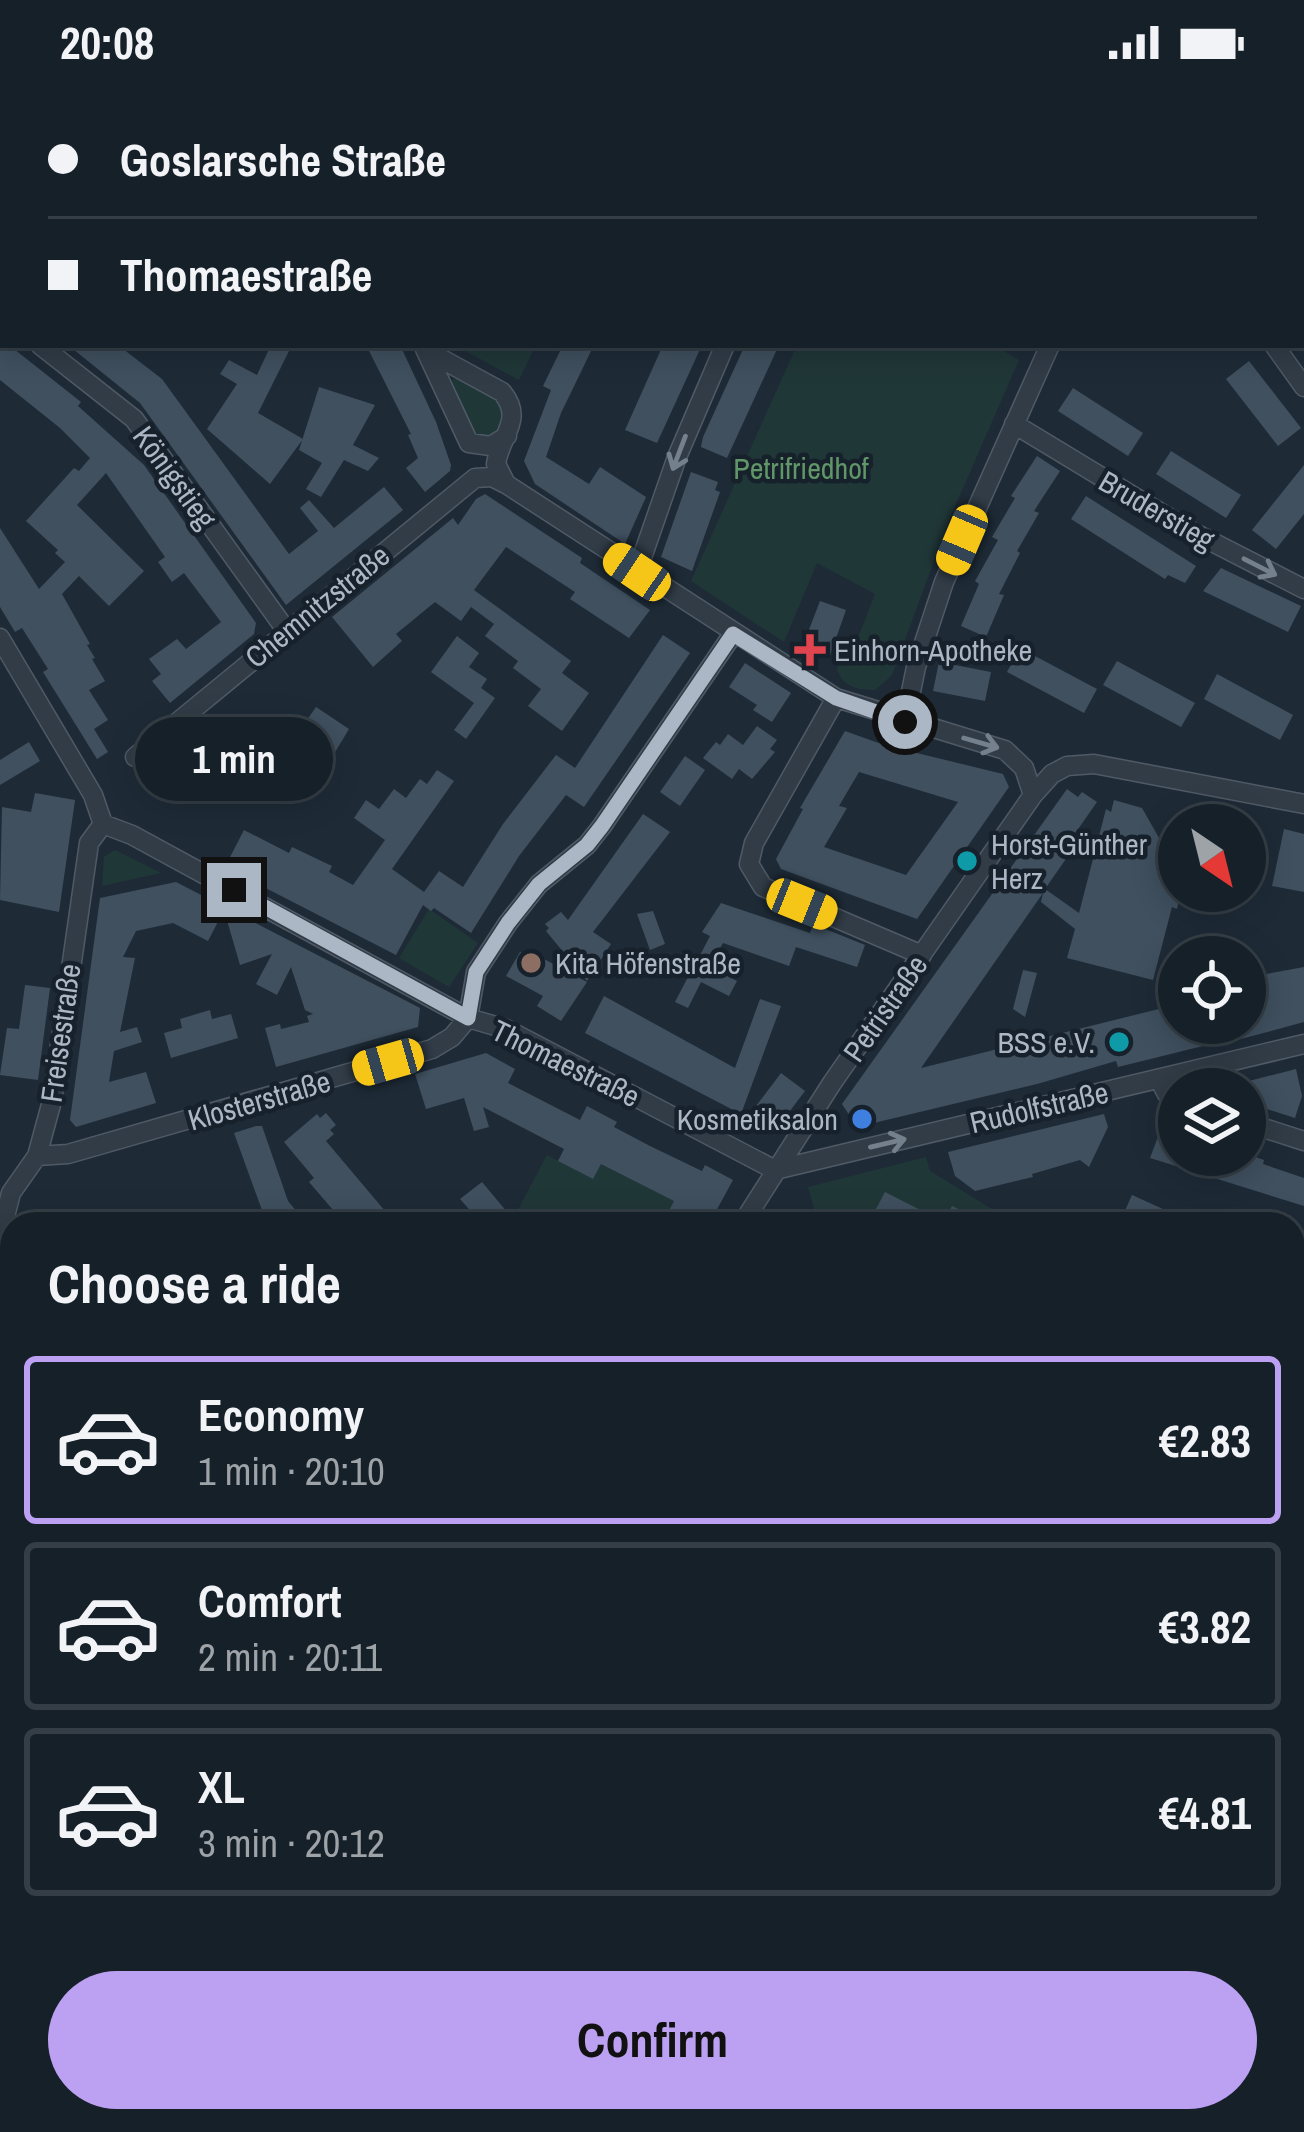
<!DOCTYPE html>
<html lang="en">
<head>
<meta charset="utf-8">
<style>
	body { margin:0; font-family:"Archivo Narrow",sans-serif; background:#1f2831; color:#f1f3f6; height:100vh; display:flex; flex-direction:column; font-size:45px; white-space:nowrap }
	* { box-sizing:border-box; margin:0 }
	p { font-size:39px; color:#9ea3a8 }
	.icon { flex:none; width:66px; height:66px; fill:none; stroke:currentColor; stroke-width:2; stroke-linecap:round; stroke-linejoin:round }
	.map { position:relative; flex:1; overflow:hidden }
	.panel { position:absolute; left:0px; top:1128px; width:1305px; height:921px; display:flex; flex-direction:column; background:#162029; border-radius:36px 36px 0 0; box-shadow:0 6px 30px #0003,0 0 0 3px #353e46 }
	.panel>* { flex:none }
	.banner { position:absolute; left:0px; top:0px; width:1305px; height:264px; box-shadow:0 6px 30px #0003,0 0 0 3px #353e46; display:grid; align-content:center; height:264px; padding:0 48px; background:#162029 }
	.needle { width:78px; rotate:145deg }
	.controls { position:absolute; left:1158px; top:720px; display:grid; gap:24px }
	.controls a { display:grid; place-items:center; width:108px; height:108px; border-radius:50%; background:#162029; box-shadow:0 6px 30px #0003,0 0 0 3px #353e46; font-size:60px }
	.end { position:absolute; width:54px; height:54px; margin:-27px; border:15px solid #abb7c5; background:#111; box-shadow:0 0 0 6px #111 }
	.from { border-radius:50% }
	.bubble { position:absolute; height:84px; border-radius:42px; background:#162029; box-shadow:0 6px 30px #0003,0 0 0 3px #353e46; font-size:39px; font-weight:700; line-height:84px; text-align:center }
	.car { position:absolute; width:36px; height:72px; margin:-36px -18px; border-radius:15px; box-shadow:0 0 9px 3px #0007; background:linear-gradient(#f5c518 24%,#345 0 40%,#f5c518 0 76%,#345 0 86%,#f5c518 0) }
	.banner b { display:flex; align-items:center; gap:42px; height:114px; font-size:45px }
	.banner b+b { border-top:3px solid #353e46 }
	.banner i { width:30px; height:30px; background:#f1f3f6 }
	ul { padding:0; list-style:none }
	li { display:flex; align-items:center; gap:36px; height:168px; margin:0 24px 18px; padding:0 24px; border:6px solid #353e46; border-radius:12px }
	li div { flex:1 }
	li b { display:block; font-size:45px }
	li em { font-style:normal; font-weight:700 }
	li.active { border-color:#bca0f2 }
	li>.icon { width:108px; height:108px; stroke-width:1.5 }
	h2 { padding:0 48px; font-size:54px; line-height:144px }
	.button { display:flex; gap:24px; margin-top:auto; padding:24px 48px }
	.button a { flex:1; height:138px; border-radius:72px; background:#bca0f2; color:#111; font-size:48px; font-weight:700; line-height:138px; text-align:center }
	.status { display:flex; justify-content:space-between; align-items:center; height:84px; padding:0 60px; background:#162029; direction:ltr }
	.status svg { height:33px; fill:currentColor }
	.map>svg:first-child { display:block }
</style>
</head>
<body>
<div class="status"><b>20:08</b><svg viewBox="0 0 49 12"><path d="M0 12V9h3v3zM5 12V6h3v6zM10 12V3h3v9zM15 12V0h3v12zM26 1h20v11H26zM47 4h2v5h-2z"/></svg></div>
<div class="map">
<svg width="1304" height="2048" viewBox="0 0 1304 2048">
	<rect width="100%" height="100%" fill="#1e2b37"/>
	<path fill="#203738" d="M 454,261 L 536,261 L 519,296 Z
		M 797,261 L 995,261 L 1019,276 L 950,434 L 892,591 L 875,606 C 857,606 842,603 837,584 L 857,556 L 875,510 L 817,479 L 784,558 L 691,497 Z
		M 457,293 L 497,312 L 506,326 L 498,349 L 475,355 L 448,299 Z
		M 115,766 L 161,789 L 102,802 L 104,773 Z
		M 429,825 L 478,859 L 449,903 L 399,874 Z
		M 610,1063 L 622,1090 L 657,1108 L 683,1101 L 662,1140 L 517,1140 L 513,1135 L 547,1071 L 593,1095 Z
		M 926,1073 L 930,1087 L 997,1128 L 991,1140 L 809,1140 L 815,1128 L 808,1103 Z
		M 40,2037 L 269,2037 L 260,2048 L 49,2048 Z"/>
	<path fill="#40505f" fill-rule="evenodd" d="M 0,253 L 3,261 L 9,261 L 81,318 L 78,322 L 144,381 L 256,539 L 254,550 L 170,619 L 152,597 L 161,590 L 149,575 L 177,555 L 186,565 L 221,538 L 184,489 L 172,498 L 158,478 L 165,473 L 106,389 L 77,421 L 144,487 L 109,522 L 79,492 L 62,510 L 90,560 L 87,561 L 95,574 L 92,575 L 105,597 L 89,606 L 108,636 L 94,645 L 108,668 L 97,675 L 43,588 L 48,585 L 22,544 L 15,548 L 0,523 L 0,444 L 39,505 L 65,478 L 55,469 L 58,466 L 26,437 L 74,384 L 79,387 L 90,374 L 60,344 L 0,296 Z
		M 68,261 L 118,261 L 162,295 L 289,470 L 318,447 L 300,424 L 309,416 L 334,444 L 384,403 L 403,426 L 286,521 L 140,319 Z
		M 271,261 L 292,261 L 258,329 L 303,355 L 270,400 L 207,345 L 237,300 L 220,290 L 229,276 L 257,291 Z
		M 366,261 L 400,261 L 436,338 L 451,381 L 450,387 L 425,408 L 406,384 L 418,374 L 408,351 L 411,350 Z
		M 563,261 L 594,261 L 561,329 L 546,373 L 589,400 L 600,383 L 646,413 L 625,460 L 535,400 L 524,377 L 551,306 L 543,302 Z
		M 663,261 L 702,261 L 657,359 L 625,346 Z
		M 745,261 L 779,261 L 727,374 L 701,363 L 703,353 Z
		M 1249,277 L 1301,344 L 1278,362 L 1226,295 Z
		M 319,303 L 375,321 L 353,361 L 379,374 L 368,387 L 344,376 L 321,413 L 306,405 L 322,379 L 299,366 Z
		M 1073,304 L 1143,349 L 1128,372 L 1058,327 Z
		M 1171,367 L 1241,411 L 1226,434 L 1156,390 Z
		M 1037,372 L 1060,387 L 1034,427 L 1039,429 L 1017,467 L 1020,469 L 999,510 L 1004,511 L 986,553 L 961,542 L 979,500 L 975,497 L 998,456 L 992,453 L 1015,414 L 1011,412 Z
		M 1304,381 L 1304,430 L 1276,465 L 1252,446 Z
		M 691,388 L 718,398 L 715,406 L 720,408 L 692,487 L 661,473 Z
		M 485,410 L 582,474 L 580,479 L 650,526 L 629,554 L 570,515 L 575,508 L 506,463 L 474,506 L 571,577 L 562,589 L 589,609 L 562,647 L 528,622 L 541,605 L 513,584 L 518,577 L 485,552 L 494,540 L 471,523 L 461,537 L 435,518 L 396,550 L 402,557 L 373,583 L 332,533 L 453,434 L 458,441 L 476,415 Z
		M 1086,412 L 1196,482 L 1185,499 L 1168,491 L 1165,495 L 1071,435 Z
		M 1221,484 L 1301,522 L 1288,548 L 1203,507 Z
		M 820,517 L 846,526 L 829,574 L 802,564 Z
		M 663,551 L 690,569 L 584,723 L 566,711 L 519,772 L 471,849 L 434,824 L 431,827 L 423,821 L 396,871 L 225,783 L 244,746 L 289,769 L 292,763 L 332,782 L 329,788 L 353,801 L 385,756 L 354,734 L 366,716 L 379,725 L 394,705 L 406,714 L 420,695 L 427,700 L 437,686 L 454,697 L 392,785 L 424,808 L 439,787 L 463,803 L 503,740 L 556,671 L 575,684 Z
		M 457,552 L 479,569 L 469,583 L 487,595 L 481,604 L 495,614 L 466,655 L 454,646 L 474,619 L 431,588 Z
		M 1020,564 L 1097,605 L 1084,629 L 1007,588 Z
		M 1117,577 L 1195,619 L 1181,643 L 1103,601 Z
		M 939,578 L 991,588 L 985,617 L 933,607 Z
		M 745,579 L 791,609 L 772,638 L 753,626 L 757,621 L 729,603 Z
		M 1217,590 L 1293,631 L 1280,656 L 1204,615 Z
		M 316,623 L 349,645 L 308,713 L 291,701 L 297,693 L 268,673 L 281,654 L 290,660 Z
		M 757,642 L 777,656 L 770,665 L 775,668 L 752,695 L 739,685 L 732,695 L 703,674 L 716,658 L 720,661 L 728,650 L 743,661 Z
		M 845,647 L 884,661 L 1003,690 L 1009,703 L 917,835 L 781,785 L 776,775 L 803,725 L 800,724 ZM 859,688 L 958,718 L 906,791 L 824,763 L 847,724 L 839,722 Z
		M 29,658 L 40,677 L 0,701 L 0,676 Z
		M 685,672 L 705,686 L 680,722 L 660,708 Z
		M 1067,705 L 1078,713 L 1082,708 L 1097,718 L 1062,768 L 1068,772 L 1045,805 L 1079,829 L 1106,725 L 1111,728 L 1114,716 L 1142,724 L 1175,782 L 1171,797 L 1179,799 L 1181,807 L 1177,825 L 1172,823 L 1153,896 L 1067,874 L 1075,845 L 1041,818 L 1043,809 L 921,984 L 1179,920 L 1179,939 L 1197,939 L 1203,962 L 1118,983 L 1116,977 L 1037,1000 L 857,1043 L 842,1020 Z
		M 35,709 L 75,716 L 59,828 L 0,816 L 2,723 L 31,728 Z
		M 643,730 L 670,748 L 593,848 L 611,860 L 587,897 L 546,847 L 549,844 L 545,840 L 561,828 L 568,836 Z
		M 1284,745 L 1304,750 L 1304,808 L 1272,802 Z
		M 176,798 L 420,924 L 418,943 L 276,983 L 265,944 L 280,940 L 281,945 L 309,938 L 307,932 L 313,930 L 305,926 L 291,883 L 277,911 L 256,900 L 272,870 L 240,881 L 224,826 L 208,857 L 173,839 L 136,847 L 123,873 L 135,874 L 120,948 L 137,943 L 142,958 L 114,967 L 109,998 L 146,988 L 156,1019 L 76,1043 L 70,1036 L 100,814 Z
		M 721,819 L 810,849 L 813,840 L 865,861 L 857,883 L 796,863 L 789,882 L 723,859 L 709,883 L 737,897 L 729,912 L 701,898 L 688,924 L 675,918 L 688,893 L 672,885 L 681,869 L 697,877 L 710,852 L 702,848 Z
		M 653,827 L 665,860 L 650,866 L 637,830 Z
		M 529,867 L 587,898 L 561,937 L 537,922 L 543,912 L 506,892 L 520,868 L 527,871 Z
		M 1304,883 L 1304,938 L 1241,955 L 1237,939 L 1245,939 L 1245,894 Z
		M 1023,886 L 1037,889 L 1025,933 L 1013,925 Z
		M 25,901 L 50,904 L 38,996 L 0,991 L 7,944 L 19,945 Z
		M 604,912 L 735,984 L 760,915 L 781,922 L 741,1030 L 585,949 Z
		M 210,926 L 212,935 L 231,930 L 238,954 L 171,974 L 164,949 L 182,944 L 180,935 Z
		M 486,969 L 515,985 L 508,999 L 580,1036 L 587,1022 L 617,1038 L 614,1043 L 650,1062 L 702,1087 L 705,1081 L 733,1096 L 709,1140 L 662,1140 L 674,1117 L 601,1080 L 593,1095 L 558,1077 L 564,1065 L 483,1023 L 489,1043 L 474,1047 L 464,1014 L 426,1025 L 415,990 Z
		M 1296,985 L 1302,1012 L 1295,1034 L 1245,1018 L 1245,998 Z
		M 781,989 L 805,1007 L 777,1044 L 770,1046 L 747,1034 Z
		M 326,1029 L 336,1041 L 330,1046 L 334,1050 L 326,1057 L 396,1140 L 345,1140 L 309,1098 L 314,1094 L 284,1058 L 317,1030 L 320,1034 Z
		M 1104,1030 L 1108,1043 L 1089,1083 L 1080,1076 L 1032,1090 L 1033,1093 L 975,1107 L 955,1092 L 948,1068 Z
		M 256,1042 L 262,1042 L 288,1117 L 307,1140 L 272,1140 L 263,1129 L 234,1049 Z
		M 1162,1042 L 1179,1048 L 1179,1071 L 1250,1071 L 1264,1076 L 1263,1080 L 1304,1094 L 1304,1122 L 1150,1074 Z
		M 482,1098 L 517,1140 L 482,1140 L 460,1115 Z
		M 885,1108 L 944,1138 L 952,1122 L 990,1140 L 868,1140 Z
		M 1132,1111 L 1163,1125 L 1157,1140 L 1119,1140 Z"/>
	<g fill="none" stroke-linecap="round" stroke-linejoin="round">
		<defs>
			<path id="street" d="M 138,0 L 143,3
				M 638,0 L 642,3
				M 193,3 L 195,0
				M 858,3 L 860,0
				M 1248,3 L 1251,0
				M 0,229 L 3,232
				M 40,261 L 134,335 L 286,546
				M 424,261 L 438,273 L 502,308 C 525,336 500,351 496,380 L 506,400 L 836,614 L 1005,666 L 1024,684 L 1033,711
				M 1274,261 L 1304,303
				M 425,265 L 469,359 L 491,362 L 507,352
				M 1014,340 L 1189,446 L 1304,505
				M 637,488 L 677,373 L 725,261
				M 0,554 L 93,711 L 103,740
				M 836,614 L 754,759 L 749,780 L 763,803 L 922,871
				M 905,637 L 916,583 L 944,498 L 1050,261
				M 135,673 L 475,394 L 492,393 L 506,400
				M 103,740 L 132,751 L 468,934 L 506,945 L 775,1086
				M 468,934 L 476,888 L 508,839 L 539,800 L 587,761 L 602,742 L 733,550
				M 1159,995 L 1167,1010 L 1179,1016
				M 1245,1038 L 1304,1057
				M 37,1072 L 68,1070 L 432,965 L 452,953 L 468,934
				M 775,1086 L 1304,960
				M 742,1140 L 832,999 L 1033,711 L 1052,690 L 1067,682 L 1094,680 L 1304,720
				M 0,1152 L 11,1109 L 37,1072 L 52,1017 L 89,759 L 103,740
				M 1293,1348 L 1304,1353
				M 0,2021 L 12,2027
				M 28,2037 L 33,2048
				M 1000,2048 L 1008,2037"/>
			<path id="secondary" d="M 0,1569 L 12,1569
				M 1133,2037 L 1156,2048"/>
			<path id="primary" d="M 1293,1918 L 1304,1902
				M 1293,1980 L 1304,1964
				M 1204,2048 L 1211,2037
				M 1247,2048 L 1254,2037"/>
		</defs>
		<use href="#street" stroke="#4f5a66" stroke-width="21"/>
		<use href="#secondary" stroke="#4f5a66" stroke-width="30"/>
		<use href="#primary" stroke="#3b4551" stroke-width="33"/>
		<use href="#street" stroke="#313c47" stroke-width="18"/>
		<use href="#secondary" stroke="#3f4c5b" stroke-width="27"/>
		<use href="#primary" stroke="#4f5c68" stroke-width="30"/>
	</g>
	<defs><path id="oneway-shaft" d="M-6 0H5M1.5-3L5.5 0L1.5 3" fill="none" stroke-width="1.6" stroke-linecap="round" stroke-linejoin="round" transform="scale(3)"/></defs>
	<g stroke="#74808c">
		<use href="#oneway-shaft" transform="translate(679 369) rotate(111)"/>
		<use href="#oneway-shaft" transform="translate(1260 483) rotate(27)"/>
		<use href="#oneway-shaft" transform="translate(981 659) rotate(16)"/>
		<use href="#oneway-shaft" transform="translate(888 1059) rotate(-13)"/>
	</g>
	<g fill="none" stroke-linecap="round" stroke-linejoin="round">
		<path stroke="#abb7c5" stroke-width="15" d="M 234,806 L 468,934 L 476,888 L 508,839 L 539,800 L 587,761 L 602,742 L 733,550 L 836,614 L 905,638"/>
	</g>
	<path fill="#e0444e" stroke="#17212b" stroke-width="4.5" d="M804 548h12v12h12v12h-12v12h-12v-12h-12v-12h12z"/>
	<g fill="#0f9aa8" stroke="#17212b" stroke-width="4.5">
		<circle cx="967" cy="777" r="12"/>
		<circle cx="1119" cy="958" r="12"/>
	</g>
	<circle fill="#8d6e63" stroke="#17212b" stroke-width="4.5" cx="531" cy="879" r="12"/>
	<circle fill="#3f7fe0" stroke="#17212b" stroke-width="4.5" cx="862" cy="1035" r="12"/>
	<g text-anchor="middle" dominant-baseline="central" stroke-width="9" stroke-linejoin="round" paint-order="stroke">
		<g font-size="30" fill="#619669" stroke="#17212b">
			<text x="801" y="384">Petrifriedhof</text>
		</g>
		<g font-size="30" fill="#abb7c5" stroke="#17212b">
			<text transform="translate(175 393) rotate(54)">Königstieg</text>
			<text transform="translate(1157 426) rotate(30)">Bruderstieg</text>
			<text transform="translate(317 522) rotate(-39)">Chemnitzstraße</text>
			<text transform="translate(885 924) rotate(-55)">Petristraße</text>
			<text transform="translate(60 949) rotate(-82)">Freisestraße</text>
			<text transform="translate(566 979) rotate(26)">Thomaestraße</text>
			<text transform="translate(259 1016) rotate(-16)">Klosterstraße</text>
			<text transform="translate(1039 1023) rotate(-13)">Rudolfstraße</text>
		</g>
		<g font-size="30" fill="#abb7c5" stroke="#17212b" text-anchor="start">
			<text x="834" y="566">Einhorn-Apotheke</text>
			<text x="991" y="760">Horst-Günther<tspan x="991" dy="34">Herz</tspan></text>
			<text x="555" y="879">Kita Höfenstraße</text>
			<text x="1095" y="958" text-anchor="end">BSS e.V.</text>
			<text x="838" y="1035" text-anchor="end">Kosmetiksalon</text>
		</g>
	</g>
</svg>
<div class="controls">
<a><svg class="needle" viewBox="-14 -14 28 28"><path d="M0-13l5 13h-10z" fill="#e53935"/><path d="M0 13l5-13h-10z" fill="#9ea3a8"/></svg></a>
<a><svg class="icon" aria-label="locate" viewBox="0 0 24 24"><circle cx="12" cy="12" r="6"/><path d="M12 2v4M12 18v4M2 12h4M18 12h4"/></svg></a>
<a><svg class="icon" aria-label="layers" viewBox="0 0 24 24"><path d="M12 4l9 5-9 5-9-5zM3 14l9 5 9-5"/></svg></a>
</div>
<i class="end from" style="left:905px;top:638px"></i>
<i class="end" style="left:234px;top:806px"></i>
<div class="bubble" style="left:135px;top:633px;width:198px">1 min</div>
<i class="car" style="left:962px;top:456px;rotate:203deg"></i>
<i class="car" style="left:637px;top:488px;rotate:304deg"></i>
<i class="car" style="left:802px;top:820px;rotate:112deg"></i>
<i class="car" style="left:388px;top:978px;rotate:254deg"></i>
<div class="banner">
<b><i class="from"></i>Goslarsche Straße</b>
<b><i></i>Thomaestraße</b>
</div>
<section class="panel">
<h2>Choose a ride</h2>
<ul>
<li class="active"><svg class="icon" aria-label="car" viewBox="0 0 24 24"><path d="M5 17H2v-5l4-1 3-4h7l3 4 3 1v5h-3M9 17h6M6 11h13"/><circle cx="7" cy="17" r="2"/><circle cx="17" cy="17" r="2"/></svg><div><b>Economy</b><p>1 min · 20:10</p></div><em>€2.83</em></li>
<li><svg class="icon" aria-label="car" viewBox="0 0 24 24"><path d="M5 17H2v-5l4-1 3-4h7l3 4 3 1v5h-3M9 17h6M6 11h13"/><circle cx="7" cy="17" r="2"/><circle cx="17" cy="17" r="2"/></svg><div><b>Comfort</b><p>2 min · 20:11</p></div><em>€3.82</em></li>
<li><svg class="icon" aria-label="car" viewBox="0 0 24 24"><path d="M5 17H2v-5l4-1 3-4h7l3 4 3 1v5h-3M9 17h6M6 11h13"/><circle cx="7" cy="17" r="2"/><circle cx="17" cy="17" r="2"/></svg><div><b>XL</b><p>3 min · 20:12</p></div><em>€4.81</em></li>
</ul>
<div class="button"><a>Confirm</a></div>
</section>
</div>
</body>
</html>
